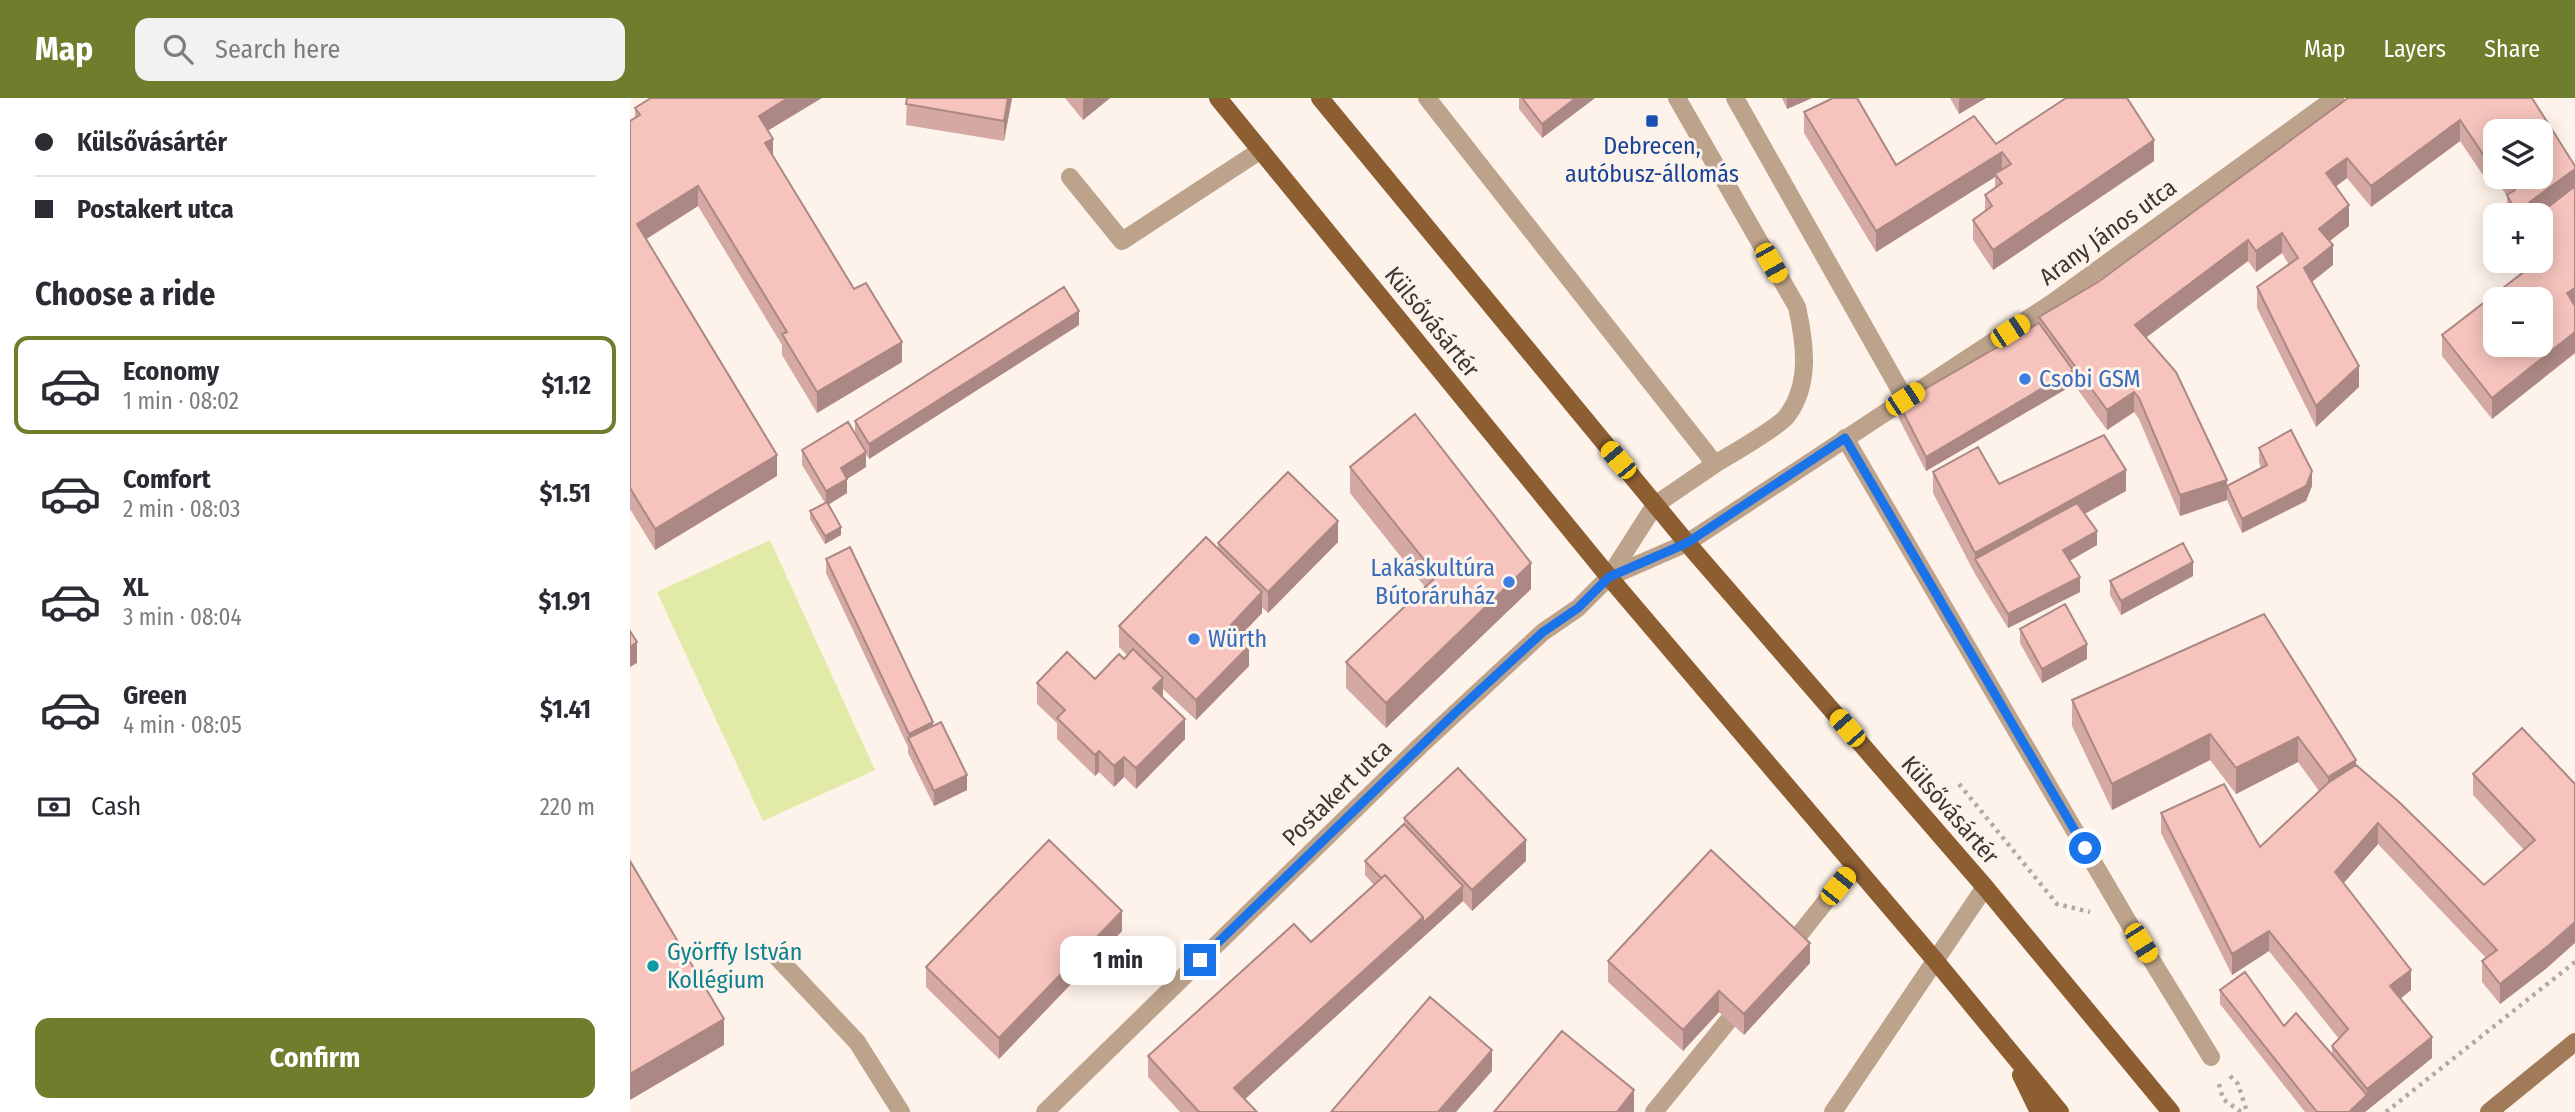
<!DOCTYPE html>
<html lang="en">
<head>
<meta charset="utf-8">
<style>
	body { margin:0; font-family:"Fira Sans Condensed",sans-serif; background:#f2f2f3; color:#2b2b33; height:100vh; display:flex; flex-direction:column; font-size:26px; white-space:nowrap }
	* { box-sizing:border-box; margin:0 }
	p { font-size:23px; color:#7c7c81 }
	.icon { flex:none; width:38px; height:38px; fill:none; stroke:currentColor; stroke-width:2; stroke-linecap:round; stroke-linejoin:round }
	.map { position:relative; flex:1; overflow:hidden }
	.panel { display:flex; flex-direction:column; background:#fff; width:630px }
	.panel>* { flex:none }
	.hud { display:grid; align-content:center; height:154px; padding:0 35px; background:#fff }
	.tools { position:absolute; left:1853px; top:21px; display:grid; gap:14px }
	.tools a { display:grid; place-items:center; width:70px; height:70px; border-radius:14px; background:#fff; box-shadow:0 4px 18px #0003; font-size:35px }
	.end { position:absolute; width:32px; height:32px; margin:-16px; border:9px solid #1a73e8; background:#fff; box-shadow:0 0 0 4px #fff }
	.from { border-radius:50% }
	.bubble { position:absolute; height:49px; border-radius:14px; background:#fff; box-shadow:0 4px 18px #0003; font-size:23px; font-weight:700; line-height:49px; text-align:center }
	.car { position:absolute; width:21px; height:42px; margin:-21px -10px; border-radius:9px; box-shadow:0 0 5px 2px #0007; background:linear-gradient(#f5c518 24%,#345 0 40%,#f5c518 0 76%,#345 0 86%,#f5c518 0) }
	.hud b { display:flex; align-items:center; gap:24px; height:66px; font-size:26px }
	.hud b+b { border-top:2px solid #e1e1e2 }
	.hud i { width:18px; height:18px; background:#2b2b33 }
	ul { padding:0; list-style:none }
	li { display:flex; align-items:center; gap:21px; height:98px; margin:0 14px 10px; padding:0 21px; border:4px solid transparent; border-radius:14px }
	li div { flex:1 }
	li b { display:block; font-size:26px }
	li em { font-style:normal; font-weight:700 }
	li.on { border-color:#6f7e2c }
	li>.icon { width:63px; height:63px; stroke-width:1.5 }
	h2 { padding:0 35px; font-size:32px; line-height:84px }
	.pay { display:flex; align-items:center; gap:18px; height:77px; padding:0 35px; font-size:26px }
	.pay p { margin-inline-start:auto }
	.button { display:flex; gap:14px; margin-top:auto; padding:14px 35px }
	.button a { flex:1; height:80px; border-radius:14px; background:#6f7e2c; color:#fff; font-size:28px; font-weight:700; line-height:80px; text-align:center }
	header { display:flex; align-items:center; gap:42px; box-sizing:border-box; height:98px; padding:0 35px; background:#6f7e2c; color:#fff }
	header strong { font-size:33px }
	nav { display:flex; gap:38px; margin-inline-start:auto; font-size:24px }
	.search { width:490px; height:63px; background:#f2f2f3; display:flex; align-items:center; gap:18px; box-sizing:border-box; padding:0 24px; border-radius:14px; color:#7c7c81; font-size:26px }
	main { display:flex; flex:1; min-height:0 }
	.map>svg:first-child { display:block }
</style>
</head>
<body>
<header>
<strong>Map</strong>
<div class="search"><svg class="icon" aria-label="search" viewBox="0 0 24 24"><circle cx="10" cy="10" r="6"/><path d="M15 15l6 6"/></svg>Search here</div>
<nav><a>Map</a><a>Layers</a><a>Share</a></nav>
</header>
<main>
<section class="panel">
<div class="hud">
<b><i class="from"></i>Külsővásártér</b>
<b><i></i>Postakert utca</b>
</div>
<h2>Choose a ride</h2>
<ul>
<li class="on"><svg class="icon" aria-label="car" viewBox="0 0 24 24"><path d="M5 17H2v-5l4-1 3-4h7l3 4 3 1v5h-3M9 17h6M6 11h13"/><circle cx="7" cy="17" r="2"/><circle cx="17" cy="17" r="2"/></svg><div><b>Economy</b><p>1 min · 08:02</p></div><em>$1.12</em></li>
<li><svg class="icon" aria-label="car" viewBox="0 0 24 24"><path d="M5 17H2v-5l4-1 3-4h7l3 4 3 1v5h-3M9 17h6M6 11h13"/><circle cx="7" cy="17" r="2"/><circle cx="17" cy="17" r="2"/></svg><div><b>Comfort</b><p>2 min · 08:03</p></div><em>$1.51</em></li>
<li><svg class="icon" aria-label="car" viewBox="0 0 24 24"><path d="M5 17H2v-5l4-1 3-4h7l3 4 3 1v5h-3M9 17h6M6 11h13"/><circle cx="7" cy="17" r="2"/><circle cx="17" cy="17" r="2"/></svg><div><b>XL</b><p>3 min · 08:04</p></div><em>$1.91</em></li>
<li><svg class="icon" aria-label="car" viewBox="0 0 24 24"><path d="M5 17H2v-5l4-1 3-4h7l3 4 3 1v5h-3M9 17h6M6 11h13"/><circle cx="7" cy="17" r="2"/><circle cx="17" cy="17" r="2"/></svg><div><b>Green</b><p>4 min · 08:05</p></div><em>$1.41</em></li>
</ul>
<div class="pay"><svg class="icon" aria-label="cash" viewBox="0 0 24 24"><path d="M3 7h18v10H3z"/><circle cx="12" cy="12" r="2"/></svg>Cash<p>220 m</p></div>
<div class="button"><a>Confirm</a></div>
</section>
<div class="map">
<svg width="1945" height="1014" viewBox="0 0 1945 1014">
	<rect width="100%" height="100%" fill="#fef3ea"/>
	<path fill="#e1eaa6" d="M 140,442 L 245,672 L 133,723 L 27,494 Z"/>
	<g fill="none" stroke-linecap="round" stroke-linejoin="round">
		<path stroke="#b3aaa3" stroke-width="4.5" stroke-dasharray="3.5 5" stroke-linecap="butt" d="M 1329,686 L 1427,806 L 1460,814
			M 1600,978 L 1608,986 L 1617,1014
			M 1589,986 L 1593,1001 L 1611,1014
			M 1756,1014 L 1945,864"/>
		<path stroke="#bda38c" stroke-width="18" d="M 797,0 L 1085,366 C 1100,357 1149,329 1157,318 C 1181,286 1175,245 1167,209 L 1047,0
			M 440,79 L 492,143 L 631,52
			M 1161,847 L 1224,768
			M 1024,1014 L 1098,923
			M 1203,1014 L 1355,789"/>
		<path stroke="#bda38c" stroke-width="18" d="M 1105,0 L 1275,301
			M 1215,340 L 1497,822 L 1581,959
			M 979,479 L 1025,407 L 1085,366
			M 147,859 L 227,944 L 271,1014
			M 415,1014 L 790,648 L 913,534 L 948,510 L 979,479 L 1057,445 L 1422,205 L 1705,0"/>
		<path stroke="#a17b59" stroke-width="18" d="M 1859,1014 L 1945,944"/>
		<path stroke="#8c5e32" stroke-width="18" d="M 588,0 L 979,479 L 1304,861 L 1430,1014
			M 690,0 L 1057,445 L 1355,789 L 1541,1014
			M 1391,977 L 1409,1014"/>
	</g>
	<path fill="#d4a8a3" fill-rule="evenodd" d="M 277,0 L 382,0 L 374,43 L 276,27 Z
		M 435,0 L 480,0 L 453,22 Z
		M 889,0 L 965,0 L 912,40 L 889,11 Z
		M 1152,0 L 1182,0 L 1157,11 Z
		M 1320,0 L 1356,0 L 1329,16 Z
		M 1718,0 L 1902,0 L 1945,68 L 1945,255 L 1862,321 L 1812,258 L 1812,237 L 1903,166 L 1901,163 L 1911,163 L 1911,117 L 1877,117 L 1877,99 L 1866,80 L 1859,86 L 1830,43 L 1741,109 L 1717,80 L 1706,88 L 1719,128 L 1700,143 L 1703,167 L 1682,184 L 1729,289 L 1686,329 L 1627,210 L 1627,189 L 1659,167 L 1652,155 L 1626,174 L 1618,163 L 1516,239 L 1597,388 L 1631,370 L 1629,364 L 1629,350 L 1682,388 L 1676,403 L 1612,435 L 1597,402 L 1550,418 L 1509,321 L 1504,314 L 1477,332 L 1443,285 L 1443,287 L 1296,373 L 1269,321 L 1269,306 L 1409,225 L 1409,219 L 1468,184 ZM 1866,33 L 1911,79 L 1866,79 Z
		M 5,10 L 138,33 L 143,58 L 224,191 L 272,264 L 187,315 L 152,257 L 152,247 L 68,108 L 16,141 L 147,378 L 25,452 L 0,411 L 0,23 L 5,20 Z
		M 1174,14 L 1266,67 L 1366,46 L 1524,63 L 1363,172 L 1343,142 L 1343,122 L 1355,113 L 1355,97 L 1365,90 L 1365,79 L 1246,154 L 1174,35 Z
		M 449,227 L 239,361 L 236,356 L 236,369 L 217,381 L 217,395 L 198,407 L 211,437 L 195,446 L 180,421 L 180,413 L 195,405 L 172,367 L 172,352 L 225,335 L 225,323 Z
		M 720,369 L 901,491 L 756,630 L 716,590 L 716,564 L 795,489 L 720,395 Z
		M 1303,374 L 1369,386 L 1496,393 L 1455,416 L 1467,447 L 1440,463 L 1450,494 L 1378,530 L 1345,476 L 1303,395 Z
		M 708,444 L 638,515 L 632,509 L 632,515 L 609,539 L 619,568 L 566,622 L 533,591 L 533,599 L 555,641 L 506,691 L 494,679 L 484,689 L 469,674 L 465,678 L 427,641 L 427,625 L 407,606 L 407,585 L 465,581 L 494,561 L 497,557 L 489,549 L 489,528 L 588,452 L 588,445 Z
		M 196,461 L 303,628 L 337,692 L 304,708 L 278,655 L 278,649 L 196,475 Z
		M 1563,478 L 1491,517 L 1480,497 L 1480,483 Z
		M 1634,516 L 1726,667 L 1854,787 L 1894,752 L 1843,697 L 1843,676 L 1892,630 L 1918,869 L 1870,906 L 1852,884 L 1852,863 L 1856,860 L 1748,746 L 1713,785 L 1781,892 L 1770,901 L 1802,960 L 1735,1014 L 1675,1014 L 1590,906 L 1590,892 L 1702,956 L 1702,948 L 1709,941 L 1639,853 L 1602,877 L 1531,735 L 1531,715 L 1630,749 L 1689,693 L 1668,664 L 1606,696 L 1580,662 L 1482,712 L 1442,628 L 1442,602 Z
		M 1390,531 L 1457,561 L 1412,585 L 1390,545 Z
		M 774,720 L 896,763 L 842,813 L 833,803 L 615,1001 L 627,1014 L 550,1014 L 518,979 L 518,958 L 681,844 L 744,787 L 735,777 L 735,763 L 774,726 Z
		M 492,833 L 369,961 L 296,889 L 296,869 Z
		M 978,863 L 1180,865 L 1114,937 L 1089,914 L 1053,953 L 978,884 Z"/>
	<path fill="#ac8884" d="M 158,0 L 192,0 L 129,38 L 129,18 Z
		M 378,0 L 382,0 L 374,43 L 374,23 Z
		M 455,0 L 480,0 L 453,22 L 453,1 Z
		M 946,0 L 965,0 L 912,40 L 912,26 Z
		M 1157,0 L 1182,0 L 1157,11 Z
		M 1331,0 L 1356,0 L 1329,16 L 1329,1 Z
		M 1830,22 L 1830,43 L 1741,109 L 1741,88 Z
		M 143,41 L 143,61 L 135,45 Z
		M 1524,42 L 1524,63 L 1363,172 L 1363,152 Z
		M 1372,54 L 1372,75 L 1365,76 L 1365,79 L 1246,154 L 1246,133 Z
		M 1717,60 L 1717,80 L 1696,96 L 1696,75 Z
		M 1866,60 L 1866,80 L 1859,86 L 1859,65 Z
		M 1945,71 L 1945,92 L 1911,117 L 1886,117 L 1886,114 Z
		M 68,88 L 68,108 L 7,147 L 7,126 Z
		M 1719,107 L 1719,128 L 1689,151 L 1689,131 Z
		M 1652,135 L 1652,155 L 1626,174 L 1626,153 Z
		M 1618,142 L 1618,163 L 1505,248 L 1505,227 Z
		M 1703,147 L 1703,167 L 1674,190 L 1674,170 Z
		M 1945,190 L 1945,210 L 1937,195 Z
		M 449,213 L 449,227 L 239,361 L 239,346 Z
		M 1945,234 L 1945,255 L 1862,321 L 1862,300 Z
		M 272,244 L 272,264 L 187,315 L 187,294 Z
		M 1729,268 L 1729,289 L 1686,329 L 1686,308 Z
		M 1443,272 L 1443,287 L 1296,373 L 1296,359 Z
		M 1504,294 L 1504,314 L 1477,332 L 1477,312 Z
		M 236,354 L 236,369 L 217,381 L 217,395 L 196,408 L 196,393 L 211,370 Z
		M 147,357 L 147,378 L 25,452 L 25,431 Z
		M 1496,372 L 1496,393 L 1351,472 L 1345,461 L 1345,455 Z
		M 1682,373 L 1682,388 L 1676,403 L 1612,435 L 1612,421 Z
		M 1597,382 L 1597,402 L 1550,418 L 1550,397 Z
		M 708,423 L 708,444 L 638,515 L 638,494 Z
		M 211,429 L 211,437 L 195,446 L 195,438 Z
		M 1467,433 L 1467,447 L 1433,466 L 1433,452 Z
		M 1563,464 L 1563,478 L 1491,517 L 1491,503 Z
		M 901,465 L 901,491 L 756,630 L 756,605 Z
		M 1450,479 L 1450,494 L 1378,530 L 1378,516 Z
		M 632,494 L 632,515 L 599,550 L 599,529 Z
		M 7,544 L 7,565 L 0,569 L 0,549 Z
		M 1457,546 L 1457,561 L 1412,585 L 1412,571 Z
		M 619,548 L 619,568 L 566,622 L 566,602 Z
		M 533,580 L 533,601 L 523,590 Z
		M 555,621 L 555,641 L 506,691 L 506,670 Z
		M 303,624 L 303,639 L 279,641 L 279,636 Z
		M 1580,636 L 1580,662 L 1482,712 L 1482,686 Z
		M 1668,639 L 1668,664 L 1606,696 L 1606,670 Z
		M 469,653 L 469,674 L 465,678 L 465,657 Z
		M 494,659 L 494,679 L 484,689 L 484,668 Z
		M 1726,662 L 1726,688 L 1698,705 L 1698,679 Z
		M 337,677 L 337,692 L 304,708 L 304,693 Z
		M 1748,725 L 1748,746 L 1705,795 L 1705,774 Z
		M 896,742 L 896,763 L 842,813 L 842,792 Z
		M 833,788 L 833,803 L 604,1011 L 604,990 L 793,819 Z
		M 492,813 L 492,833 L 369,961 L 369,940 Z
		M 1945,824 L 1945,845 L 1918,869 L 1870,906 L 1870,886 Z
		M 1639,833 L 1639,853 L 1602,877 L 1602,856 Z
		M 1180,845 L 1180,865 L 1114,937 L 1114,916 Z
		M 1781,872 L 1781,892 L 1760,909 L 1760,888 Z
		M 1089,893 L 1089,914 L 1053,953 L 1053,932 Z
		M 94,921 L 94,947 L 0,1002 L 0,976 Z
		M 1802,939 L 1802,960 L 1735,1014 L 1719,1014 L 1737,997 L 1737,991 Z
		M 862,952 L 862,973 L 826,1014 L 808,1014 Z
		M 1004,992 L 1004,1014 L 987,1014 Z"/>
	<path fill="#f6c3bd" stroke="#ac8884" stroke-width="2" fill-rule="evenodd" d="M 21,0 L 158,0 L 129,18 L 143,41 L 135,45 L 224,191 L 236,185 L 272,244 L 187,294 L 152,236 L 157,234 L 68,88 L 7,126 L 147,357 L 25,431 L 0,390 L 0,23 L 10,17 L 5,10 Z
		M 277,0 L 378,0 L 374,23 L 276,6 Z
		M 892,0 L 946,0 L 912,26 Z
		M 1203,0 L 1227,0 L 1266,67 L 1344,18 L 1366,46 L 1436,0 L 1497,0 L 1524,42 L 1363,152 L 1343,122 L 1362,108 L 1355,97 L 1372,85 L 1365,76 L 1381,66 L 1372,54 L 1246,133 L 1174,14 Z
		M 1718,0 L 1902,0 L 1945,68 L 1945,71 L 1886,114 L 1877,97 L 1885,92 L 1877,79 L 1911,79 L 1911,33 L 1866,33 L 1866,60 L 1859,65 L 1830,22 L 1741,88 L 1717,60 L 1696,75 L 1719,107 L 1689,131 L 1703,147 L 1674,170 L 1729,268 L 1686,308 L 1627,189 L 1668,160 L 1652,135 L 1626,153 L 1618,142 L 1505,227 L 1546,274 L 1597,382 L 1550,397 L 1509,300 L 1504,294 L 1477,312 L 1409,219 L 1468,184 Z
		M 1945,88 L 1945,190 L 1937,195 L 1945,208 L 1945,234 L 1862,300 L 1812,237 L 1908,163 L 1911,163 L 1912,159 L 1911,158 L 1911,117 L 1908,117 ZM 1866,201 L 1911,201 L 1911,247 L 1866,247 Z
		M 434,189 L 449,213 L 239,346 L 225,323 Z
		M 1409,225 L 1443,272 L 1296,359 L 1269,306 Z
		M 785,316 L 901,465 L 756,605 L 716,564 L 807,478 L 720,369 Z
		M 218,324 L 236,354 L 211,370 L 217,381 L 196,393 L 172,352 Z
		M 1661,332 L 1682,373 L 1676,388 L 1612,421 L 1597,388 L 1637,367 L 1629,350 Z
		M 1474,337 L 1496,372 L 1345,455 L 1303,374 L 1348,349 L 1369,386 Z
		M 658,374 L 708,423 L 638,494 L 588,445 Z
		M 197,404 L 211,429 L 195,438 L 180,413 Z
		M 1447,405 L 1467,433 L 1433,452 L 1450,479 L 1378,516 L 1345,461 Z
		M 576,439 L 632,494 L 599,529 L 619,548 L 566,602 L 489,528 Z
		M 1553,445 L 1563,464 L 1491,503 L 1480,483 Z
		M 220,449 L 303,624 L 279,636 L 196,461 Z
		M 1435,506 L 1457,546 L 1412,571 L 1390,531 Z
		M 1634,516 L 1726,662 L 1698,679 L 1668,639 L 1606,670 L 1580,636 L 1482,686 L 1442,602 Z
		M 0,533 L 7,544 L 0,549 Z
		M 503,551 L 533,580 L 523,590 L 555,621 L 506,670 L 494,659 L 484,668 L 469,653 L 465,657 L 427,620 L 435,612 L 407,585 L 437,554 L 465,581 L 489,556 L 494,561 Z
		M 311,624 L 337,677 L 304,693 L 278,640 Z
		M 1892,630 L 1945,686 L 1945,824 L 1918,848 L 1870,886 L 1852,863 L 1867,852 L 1748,725 L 1705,774 L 1781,872 L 1760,888 L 1802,939 L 1737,991 L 1702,948 L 1718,931 L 1639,833 L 1602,856 L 1531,715 L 1594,686 L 1630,749 L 1698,685 L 1726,667 L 1769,704 L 1854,787 L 1905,742 L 1843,676 Z
		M 828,670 L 896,742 L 842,792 L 774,720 Z
		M 774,726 L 833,788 L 793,825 L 793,819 L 755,777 L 751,780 L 735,763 Z
		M 419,742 L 492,813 L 369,940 L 296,869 Z
		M 1081,752 L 1180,845 L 1114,916 L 1089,893 L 1053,932 L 978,863 Z
		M 0,763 L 94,921 L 0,976 Z
		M 755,777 L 793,819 L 604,990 L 627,1014 L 569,1014 L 518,958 L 664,826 L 681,844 Z
		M 1615,874 L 1654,928 L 1666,915 L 1737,997 L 1719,1014 L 1687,1014 L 1590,892 Z
		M 800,899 L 862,952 L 808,1014 L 701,1014 Z
		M 932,933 L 1004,992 L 987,1014 L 864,1014 Z"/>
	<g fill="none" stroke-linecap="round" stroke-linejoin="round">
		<path stroke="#1a73e8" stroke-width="9" d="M 570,862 L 825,615 L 913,534 L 948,510 L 979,479 L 1057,445 L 1215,340 L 1455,750"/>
	</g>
	<rect fill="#1a4fb4" stroke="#fef3ea" stroke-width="2.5" x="1015" y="16" width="14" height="14" rx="3.5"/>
	<g fill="#3f7fe0" stroke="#fef3ea" stroke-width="2.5">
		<circle cx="1395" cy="281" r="7"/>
		<circle cx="879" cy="484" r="7"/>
		<circle cx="564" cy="541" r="7"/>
	</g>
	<circle fill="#0f9aa8" stroke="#fef3ea" stroke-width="2.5" cx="23" cy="868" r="7"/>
	<g text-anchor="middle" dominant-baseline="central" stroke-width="6" stroke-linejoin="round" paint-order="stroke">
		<g font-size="24" fill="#164399" stroke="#fef3ea">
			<text x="1022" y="48">Debrecen,<tspan x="1022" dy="28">autóbusz-állomás</tspan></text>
		</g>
		<g font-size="24" fill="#3c3734" stroke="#fef3ea">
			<text transform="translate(1478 134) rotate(-36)">Arany János utca</text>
			<text transform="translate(802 224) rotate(51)">Külsővásártér</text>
			<text transform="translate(707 695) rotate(-44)">Postakert utca</text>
			<text transform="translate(1320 712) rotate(49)">Külsővásártér</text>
		</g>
		<g font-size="24" fill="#366cbe" stroke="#fef3ea" text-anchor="start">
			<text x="1409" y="281">Csobi GSM</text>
			<text x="865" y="470" text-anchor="end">Lakáskultúra<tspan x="865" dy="28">Bútoráruház</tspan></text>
			<text x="578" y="541">Würth</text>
		</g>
		<g font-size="24" fill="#0d838f" stroke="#fef3ea" text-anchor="start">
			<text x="37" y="854">Györffy István<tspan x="37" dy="28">Kollégium</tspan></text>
		</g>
	</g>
</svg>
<div class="tools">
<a><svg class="icon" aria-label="layers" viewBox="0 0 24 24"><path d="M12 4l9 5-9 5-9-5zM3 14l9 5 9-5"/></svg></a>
<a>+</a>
<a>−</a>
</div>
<i class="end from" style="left:1455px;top:750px"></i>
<i class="end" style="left:570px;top:862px"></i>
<div class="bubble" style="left:430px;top:838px;width:116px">1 min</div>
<i class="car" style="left:1141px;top:165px;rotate:151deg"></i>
<i class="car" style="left:1380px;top:233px;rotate:57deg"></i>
<i class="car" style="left:1275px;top:301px;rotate:57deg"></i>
<i class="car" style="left:988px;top:362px;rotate:320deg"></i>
<i class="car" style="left:1217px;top:630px;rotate:319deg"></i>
<i class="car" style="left:1208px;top:788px;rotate:39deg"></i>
<i class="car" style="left:1511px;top:845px;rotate:148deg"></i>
</div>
</main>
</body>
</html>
